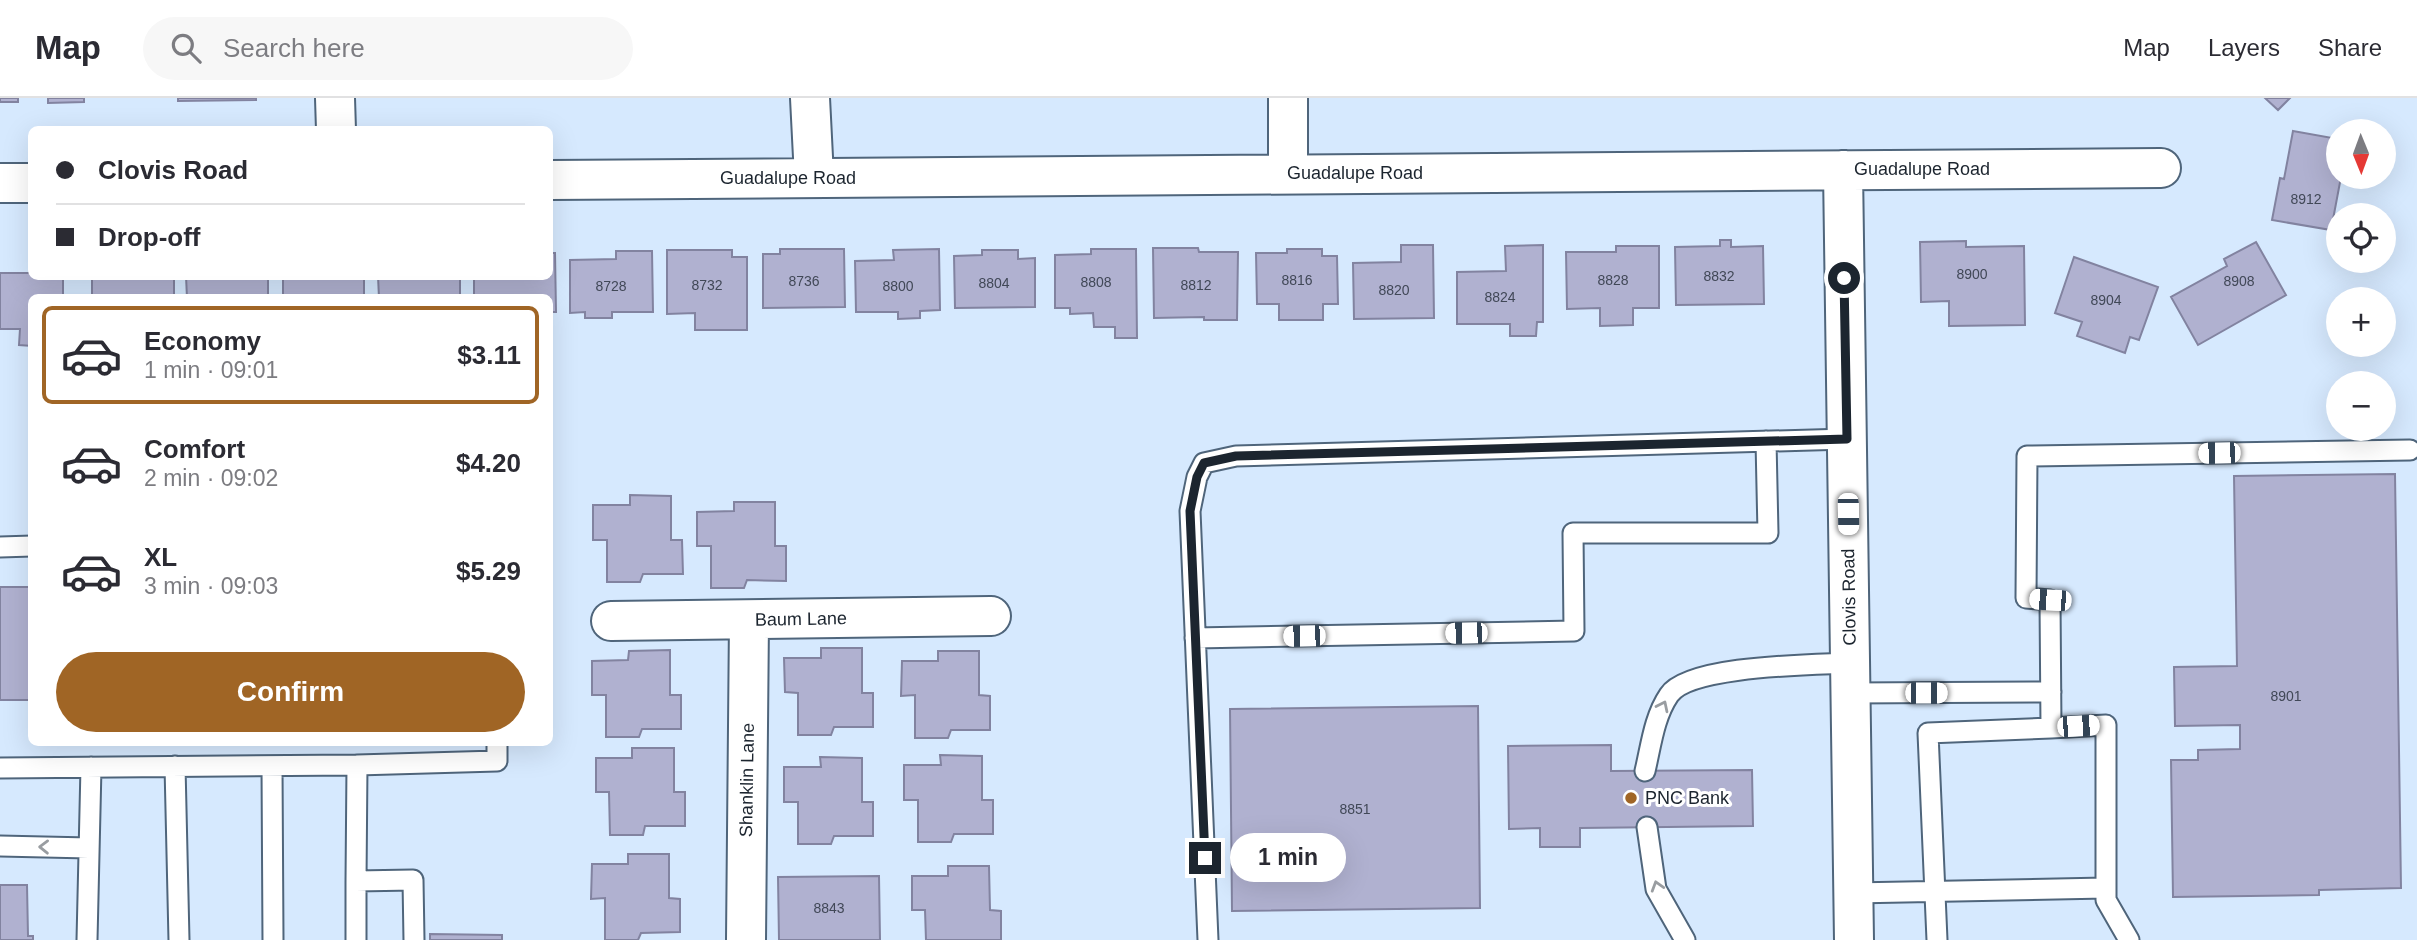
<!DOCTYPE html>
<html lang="en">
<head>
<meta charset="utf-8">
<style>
	body { margin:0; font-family:Helvetica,sans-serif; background:#f7f7f7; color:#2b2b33; height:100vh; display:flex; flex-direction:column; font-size:26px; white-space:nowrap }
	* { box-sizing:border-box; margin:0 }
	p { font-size:23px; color:#7c7c81 }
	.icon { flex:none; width:38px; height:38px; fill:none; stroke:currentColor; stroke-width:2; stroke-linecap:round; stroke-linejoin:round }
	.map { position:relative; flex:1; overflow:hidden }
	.panel { position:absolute; left:28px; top:196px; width:525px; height:452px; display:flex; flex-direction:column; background:#fff; border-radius:10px; box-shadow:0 7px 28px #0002 }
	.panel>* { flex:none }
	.banner { position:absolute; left:28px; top:28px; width:525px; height:154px; border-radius:10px; box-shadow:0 7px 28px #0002; display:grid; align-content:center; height:154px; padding:0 28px; background:#fff }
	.needle { width:46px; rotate:179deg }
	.controls { position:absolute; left:2326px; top:21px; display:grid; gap:14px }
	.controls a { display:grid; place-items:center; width:70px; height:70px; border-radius:50%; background:#fff; box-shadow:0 7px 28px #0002; font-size:35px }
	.end { position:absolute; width:32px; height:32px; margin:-16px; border:9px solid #1c252f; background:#fff; box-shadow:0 0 0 4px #fff }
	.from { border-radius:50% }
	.bubble { position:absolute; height:49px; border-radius:24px; background:#fff; box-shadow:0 7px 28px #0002; font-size:23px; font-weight:800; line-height:49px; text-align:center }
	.car { position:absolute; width:21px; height:42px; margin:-21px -10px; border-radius:9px; box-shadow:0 0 5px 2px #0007; background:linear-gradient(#fff 24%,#345 0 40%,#fff 0 76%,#345 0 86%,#fff 0) }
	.banner b { display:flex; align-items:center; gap:24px; height:66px; font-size:26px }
	.banner b+b { border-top:2px solid #e1e1e2 }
	.banner i { width:18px; height:18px; background:#2b2b33 }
	ul { padding:12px 0 0; list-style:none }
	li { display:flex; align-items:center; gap:21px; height:98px; margin:0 14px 10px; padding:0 14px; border:4px solid transparent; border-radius:10px }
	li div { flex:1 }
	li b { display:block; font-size:26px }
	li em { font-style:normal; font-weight:800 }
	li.selected { border-color:#a06525 }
	li>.icon { width:63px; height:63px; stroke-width:1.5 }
	.cta { display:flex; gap:14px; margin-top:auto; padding:14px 28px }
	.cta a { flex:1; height:80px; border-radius:42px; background:#a06525; color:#fff; font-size:28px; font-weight:800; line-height:80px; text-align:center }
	header { display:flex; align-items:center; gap:42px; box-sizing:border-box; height:98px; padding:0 35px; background:#fff; border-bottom:2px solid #e1e1e2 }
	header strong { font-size:33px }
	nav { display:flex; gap:38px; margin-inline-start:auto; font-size:24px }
	.search { width:490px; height:63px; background:#f7f7f7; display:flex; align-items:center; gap:18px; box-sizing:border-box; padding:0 24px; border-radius:38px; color:#7c7c81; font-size:26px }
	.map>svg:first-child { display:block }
</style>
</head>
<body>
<header>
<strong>Map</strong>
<div class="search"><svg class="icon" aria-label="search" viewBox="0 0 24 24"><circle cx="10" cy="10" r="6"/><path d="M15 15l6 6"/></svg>Search here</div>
<nav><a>Map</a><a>Layers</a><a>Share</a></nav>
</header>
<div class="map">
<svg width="2417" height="842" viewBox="0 0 2417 842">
	<rect width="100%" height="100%" fill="#d6e9fe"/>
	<path fill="#b0b1d0" stroke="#8283a0" stroke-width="2" d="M 0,0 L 18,0 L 18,4 L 0,4 Z
		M 48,0 L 84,0 L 84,4 L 48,5 Z
		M 178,0 L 256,0 L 256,2 L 178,3 Z
		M 2265,0 L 2290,0 L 2278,12 Z
		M 2293,33 L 2338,41 L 2338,79 L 2341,79 L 2331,132 L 2272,122 L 2280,80 L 2284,81 Z
		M 1720,142 L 1731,142 L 1731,149 L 1763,148 L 1764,206 L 1676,207 L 1675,149 L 1720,148 Z
		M 1966,143 L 1966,149 L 2024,148 L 2025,227 L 1949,228 L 1949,203 L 1921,204 L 1920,144 Z
		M 2256,144 L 2286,197 L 2198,247 L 2171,199 L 2227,168 L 2224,161 Z
		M 1401,147 L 1433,147 L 1434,220 L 1354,221 L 1353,165 L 1401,164 Z
		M 1543,147 L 1543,224 L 1537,224 L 1536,238 L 1510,238 L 1510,226 L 1457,226 L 1457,174 L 1506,173 L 1505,148 Z
		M 1616,148 L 1659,148 L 1659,210 L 1633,210 L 1633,227 L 1600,228 L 1600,210 L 1567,211 L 1566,154 L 1616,154 Z
		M 1153,150 L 1198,150 L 1199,154 L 1238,154 L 1237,222 L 1204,222 L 1204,219 L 1154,220 Z
		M 780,151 L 844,151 L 845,209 L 763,210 L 763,156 L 780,156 Z
		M 939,151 L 940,212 L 920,213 L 920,220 L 898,221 L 898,214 L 856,214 L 855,163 L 894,162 L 893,152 Z
		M 1091,151 L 1136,151 L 1137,240 L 1115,240 L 1115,229 L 1094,229 L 1093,215 L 1070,216 L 1070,210 L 1055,210 L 1055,157 L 1091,156 Z
		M 1287,151 L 1322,151 L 1322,158 L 1337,158 L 1338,206 L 1323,206 L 1323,222 L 1279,222 L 1279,206 L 1257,206 L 1256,155 L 1287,155 Z
		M 667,152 L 732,152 L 732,159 L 747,159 L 747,232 L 695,232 L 695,215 L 667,216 Z
		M 982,152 L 1018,152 L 1018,161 L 1035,160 L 1035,209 L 955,210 L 954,158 L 982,157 Z
		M 616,153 L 652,153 L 653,214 L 612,214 L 612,220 L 585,220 L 585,214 L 570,215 L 570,162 L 616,161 Z
		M 550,155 L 555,155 L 556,214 L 550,214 L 550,200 L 474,200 L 474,178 L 550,178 Z
		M 30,159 L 32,178 L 63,178 L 63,200 L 32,200 L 32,248 L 19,247 L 20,231 L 0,231 L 0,175 L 30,175 Z
		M 2074,159 L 2158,189 L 2139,242 L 2130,239 L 2125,255 L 2077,238 L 2082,224 L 2055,215 Z
		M 92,178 L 174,178 L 174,200 L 92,200 Z
		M 186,178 L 268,178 L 268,200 L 187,200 Z
		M 283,178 L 364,178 L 364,200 L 283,200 Z
		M 378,178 L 460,178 L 460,200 L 379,200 Z
		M 2395,376 L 2401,790 L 2319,792 L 2319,797 L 2173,799 L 2171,662 L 2198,662 L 2198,652 L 2240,651 L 2240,627 L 2175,628 L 2174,569 L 2237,568 L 2234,378 Z
		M 630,397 L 671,398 L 671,442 L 682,442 L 683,476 L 643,476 L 640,484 L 607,484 L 607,442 L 593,442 L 593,407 L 630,407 Z
		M 734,404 L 775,404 L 775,448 L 786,448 L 786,483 L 747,482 L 744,490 L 711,490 L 711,448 L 697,448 L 697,414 L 734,413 Z
		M 0,489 L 32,489 L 32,602 L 0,602 Z
		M 821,550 L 862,550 L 862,595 L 873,595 L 873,629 L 834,629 L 831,637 L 798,637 L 798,595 L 785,594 L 784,560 L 821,560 Z
		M 670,552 L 670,597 L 681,597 L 681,631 L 642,631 L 639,639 L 606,639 L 606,597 L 592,597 L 592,563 L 628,562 L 629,553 Z
		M 938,553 L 979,553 L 979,597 L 990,598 L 990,632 L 951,632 L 948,640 L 915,640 L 915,597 L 901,598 L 902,563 L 938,563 Z
		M 1478,608 L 1480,810 L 1232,813 L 1230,611 Z
		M 1611,647 L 1611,673 L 1752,672 L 1753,728 L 1580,730 L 1580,749 L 1540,749 L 1540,730 L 1509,731 L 1508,648 Z
		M 632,650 L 674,650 L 674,694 L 685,694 L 685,728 L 645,728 L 643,737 L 610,737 L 609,694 L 596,694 L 596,660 L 632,660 Z
		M 940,657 L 982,658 L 982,702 L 993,702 L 993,736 L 954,736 L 951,744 L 918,744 L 918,702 L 904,702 L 904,667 L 941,667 Z
		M 820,659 L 862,660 L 862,704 L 873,704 L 873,738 L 834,738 L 831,746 L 798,746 L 798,704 L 784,704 L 784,669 L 821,669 Z
		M 628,756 L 669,756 L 669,800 L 680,801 L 680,834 L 641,835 L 638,842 L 605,842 L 605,800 L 591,801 L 592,766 L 628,766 Z
		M 948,768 L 989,768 L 990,812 L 1001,813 L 1001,842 L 926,842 L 925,812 L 912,812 L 912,778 L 948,778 Z
		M 879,778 L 880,842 L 779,842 L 778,779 Z
		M 0,787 L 27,787 L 28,838 L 33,838 L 33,842 L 0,842 Z
		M 430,836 L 502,837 L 502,842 L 430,842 Z"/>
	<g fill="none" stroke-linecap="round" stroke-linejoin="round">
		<defs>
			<path id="service" d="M 0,449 L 32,448
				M 1195,540 L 1574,533 L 1573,435 L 1768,435 L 1766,343
				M 1851,595 L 2051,594
				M 2051,630 L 2106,627 L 2106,802 L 2129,842
				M 175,668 L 179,842
				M 272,668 L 273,842
				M 0,670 L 357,667
				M 1645,673 C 1651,648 1654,619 1669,597 C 1689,567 1813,567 1850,565
				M 1647,729 L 1656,791 L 1685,842
				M 0,748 L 89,750
				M 356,783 L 357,667 L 497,663 L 497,644
				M 1853,795 L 2105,790
				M 87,842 L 91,669
				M 356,842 L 356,783 L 413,782 L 414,842
				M 1208,842 L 1190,413 L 1197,379 L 1204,365 L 1236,358 L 1847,341
				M 1937,842 L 1928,635 L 2051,630 L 2050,502 L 2026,500 L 2027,358 L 2410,352"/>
			<path id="minor" d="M 335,0 L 336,32
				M 810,0 L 814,79
				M 1843,72 L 1854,842
				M 1288,76 L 1288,0
				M 550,82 L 2161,70
				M 0,85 L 32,85
				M 611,523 L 991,518
				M 746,842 L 749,522"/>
		</defs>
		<use href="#service" stroke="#4f657b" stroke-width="23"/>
		<use href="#minor" stroke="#4f657b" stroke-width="42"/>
		<use href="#service" stroke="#fff" stroke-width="19"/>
		<use href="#minor" stroke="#fff" stroke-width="38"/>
	</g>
	<defs><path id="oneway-chevron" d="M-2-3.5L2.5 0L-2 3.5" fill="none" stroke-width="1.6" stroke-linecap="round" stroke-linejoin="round" transform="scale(1.75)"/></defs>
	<g stroke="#999da1">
		<use href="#oneway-chevron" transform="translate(1663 608) rotate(-64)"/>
		<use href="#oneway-chevron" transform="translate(44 749) rotate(-179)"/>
		<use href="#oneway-chevron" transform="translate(1657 788) rotate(-107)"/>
	</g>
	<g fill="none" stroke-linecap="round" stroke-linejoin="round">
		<path stroke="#1c252f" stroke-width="9" d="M 1205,760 L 1190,413 L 1197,379 L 1204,365 L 1236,358 L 1847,341 L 1844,180"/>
	</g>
	<circle fill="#a06525" stroke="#fff" stroke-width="2.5" cx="1631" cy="700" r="7"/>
	<g text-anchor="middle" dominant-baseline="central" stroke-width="6" stroke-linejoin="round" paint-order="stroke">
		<g font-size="14" fill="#414857">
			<text x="2306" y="101">8912</text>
			<text x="1972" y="176">8900</text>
			<text x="1719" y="178">8832</text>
			<text x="1297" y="182">8816</text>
			<text x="1613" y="182">8828</text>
			<text x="804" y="183">8736</text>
			<text x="2239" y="183">8908</text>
			<text x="1096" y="184">8808</text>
			<text x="994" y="185">8804</text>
			<text x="707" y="187">8732</text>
			<text x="1196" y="187">8812</text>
			<text x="611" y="188">8728</text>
			<text x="898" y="188">8800</text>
			<text x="1394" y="192">8820</text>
			<text x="1500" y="199">8824</text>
			<text x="2106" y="202">8904</text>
			<text x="2286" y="598">8901</text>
			<text x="1355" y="711">8851</text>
			<text x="829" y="810">8843</text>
		</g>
		<g font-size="18" fill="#1c252f" stroke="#fff">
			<text x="1922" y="71">Guadalupe Road</text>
			<text x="1355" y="75">Guadalupe Road</text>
			<text x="788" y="80">Guadalupe Road</text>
			<text transform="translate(1849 499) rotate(-91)">Clovis Road</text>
			<text transform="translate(801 521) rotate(-1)">Baum Lane</text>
			<text transform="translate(747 682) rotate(-89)">Shanklin Lane</text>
		</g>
		<g font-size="18" fill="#1c252f" stroke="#fff" text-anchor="start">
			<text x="1645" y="700">PNC Bank</text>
		</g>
	</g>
</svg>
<div class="controls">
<a><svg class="needle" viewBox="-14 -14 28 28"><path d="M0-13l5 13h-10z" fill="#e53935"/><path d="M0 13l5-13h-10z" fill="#7c7c81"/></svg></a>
<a><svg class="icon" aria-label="locate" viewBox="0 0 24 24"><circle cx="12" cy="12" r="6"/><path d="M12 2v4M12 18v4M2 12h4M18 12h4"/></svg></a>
<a>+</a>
<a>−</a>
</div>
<i class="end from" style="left:1844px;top:180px"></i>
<i class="end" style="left:1205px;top:760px"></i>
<div class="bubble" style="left:1230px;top:735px;width:116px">1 min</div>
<i class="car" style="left:2219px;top:355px;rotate:269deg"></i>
<i class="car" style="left:1848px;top:416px;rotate:179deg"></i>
<i class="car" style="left:2050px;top:502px;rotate:273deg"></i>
<i class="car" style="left:1466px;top:535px;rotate:269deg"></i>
<i class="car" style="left:1304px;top:538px;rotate:269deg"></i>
<i class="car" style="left:1926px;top:595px;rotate:90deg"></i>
<i class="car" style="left:2078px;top:628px;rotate:87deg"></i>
<div class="banner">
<b><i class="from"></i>Clovis Road</b>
<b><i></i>Drop-off</b>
</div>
<section class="panel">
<ul>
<li class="selected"><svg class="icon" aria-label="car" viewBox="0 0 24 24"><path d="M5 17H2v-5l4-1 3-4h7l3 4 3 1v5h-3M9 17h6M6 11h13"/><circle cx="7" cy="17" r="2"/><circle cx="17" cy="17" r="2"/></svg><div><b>Economy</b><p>1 min · 09:01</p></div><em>$3.11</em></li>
<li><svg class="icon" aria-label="car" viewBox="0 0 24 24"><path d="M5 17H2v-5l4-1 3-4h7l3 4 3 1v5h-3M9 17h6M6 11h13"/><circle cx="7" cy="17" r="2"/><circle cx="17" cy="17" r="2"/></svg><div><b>Comfort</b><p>2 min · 09:02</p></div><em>$4.20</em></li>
<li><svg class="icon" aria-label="car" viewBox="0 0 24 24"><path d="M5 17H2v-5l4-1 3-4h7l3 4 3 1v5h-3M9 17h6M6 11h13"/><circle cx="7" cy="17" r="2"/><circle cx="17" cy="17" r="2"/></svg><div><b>XL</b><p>3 min · 09:03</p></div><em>$5.29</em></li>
</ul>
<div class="cta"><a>Confirm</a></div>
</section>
</div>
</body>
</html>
